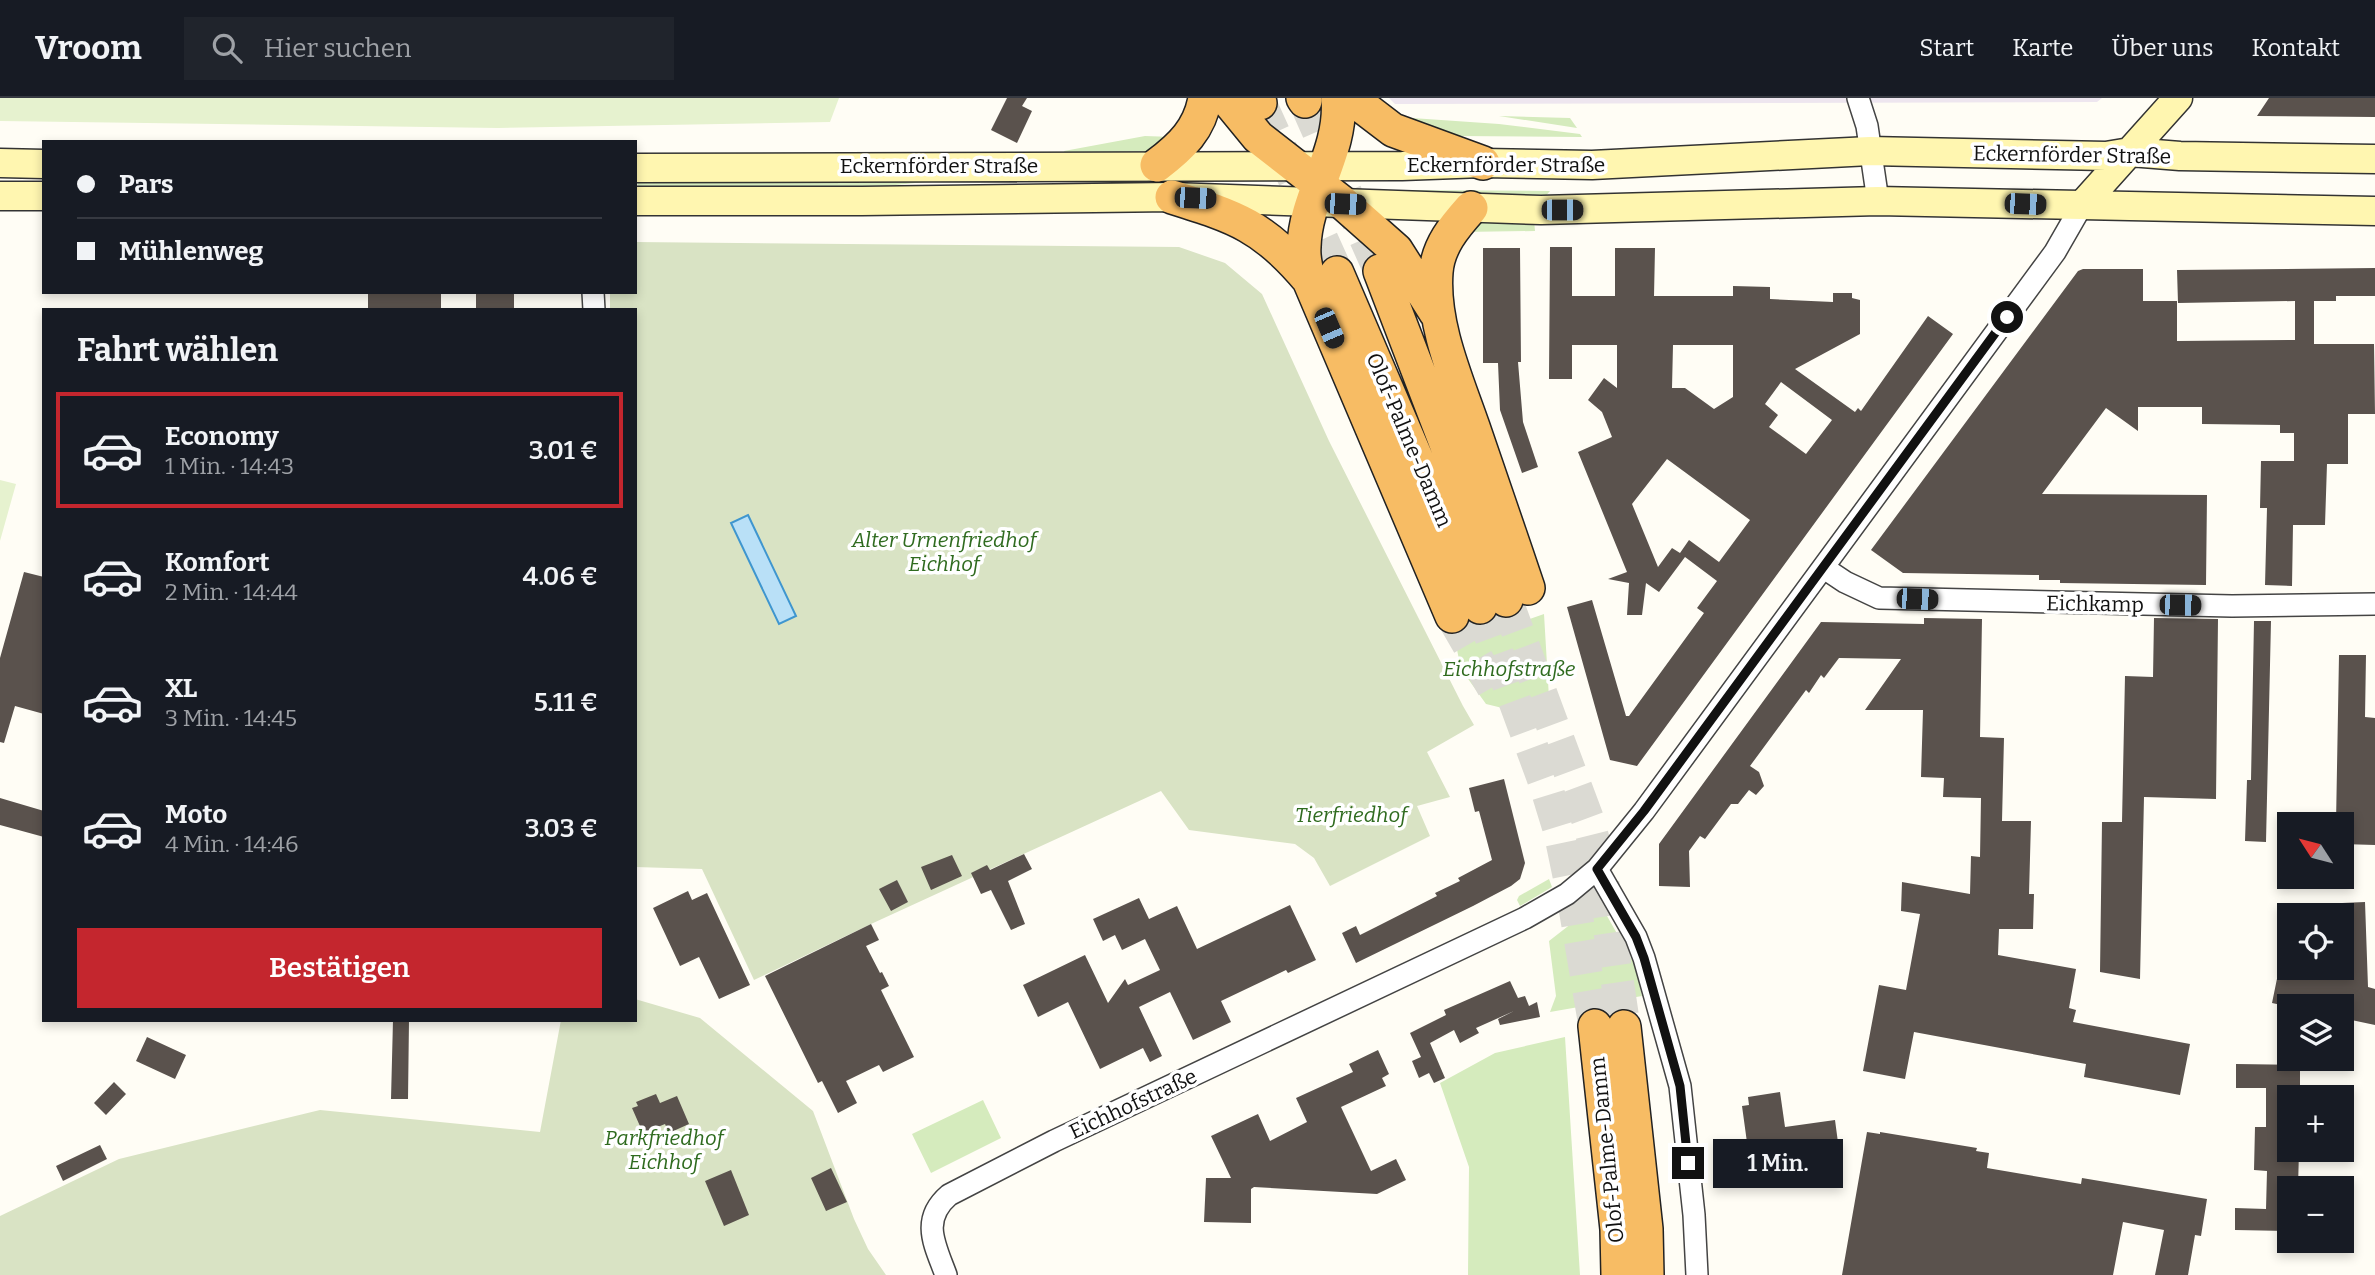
<!DOCTYPE html>
<html lang="de">
<head>
<meta charset="utf-8">
<style>
	body { margin:0; font-family:Bitter,serif; background:#20242c; color:#f1f3f6; height:100vh; display:flex; flex-direction:column; font-size:26px; white-space:nowrap }
	* { box-sizing:border-box; margin:0 }
	p { font-size:23px; color:#9ea1a6 }
	.icon { flex:none; width:38px; height:38px; fill:none; stroke:currentColor; stroke-width:2; stroke-linecap:round; stroke-linejoin:round }
	.map { position:relative; flex:1; overflow:hidden }
	.details { position:absolute; left:42px; top:210px; width:595px; height:714px; display:flex; flex-direction:column; background:#171b24; border-radius:0px; box-shadow:0 4px 10px #0003 }
	.details>* { flex:none }
	.guide { position:absolute; left:42px; top:42px; width:595px; height:154px; border-radius:0px; box-shadow:0 4px 10px #0003; display:grid; align-content:center; height:154px; padding:0 35px; background:#171b24 }
	.needle { width:46px; rotate:306deg }
	.buttons { position:absolute; left:2277px; top:714px; display:grid; gap:14px }
	.buttons a { display:grid; place-items:center; width:77px; height:77px; border-radius:0px; background:#171b24; box-shadow:0 4px 10px #0003; font-size:35px }
	.end { position:absolute; width:32px; height:32px; margin:-16px; border:9px solid #111; background:#fff; box-shadow:0 0 0 4px #fff }
	.from { border-radius:50% }
	.bubble { position:absolute; height:49px; border-radius:0px; background:#171b24; box-shadow:0 4px 10px #0003; font-size:23px; font-weight:600; line-height:49px; text-align:center }
	.car { position:absolute; width:21px; height:42px; margin:-21px -10px; border-radius:9px; box-shadow:0 0 5px 2px #0007; background:linear-gradient(#222 24%,#8ab4d8 0 40%,#222 0 76%,#8ab4d8 0 86%,#222 0) }
	.guide b { display:flex; align-items:center; gap:24px; height:66px; font-size:26px }
	.guide b+b { border-top:2px solid #363941 }
	.guide i { width:18px; height:18px; background:#f1f3f6 }
	ul { padding:0; list-style:none }
	li { display:flex; align-items:center; gap:21px; height:116px; margin:0 14px 10px; padding:0 21px; border:4px solid transparent; border-radius:0px }
	li div { flex:1 }
	li b { display:block; font-size:26px }
	li em { font-style:normal; font-weight:600 }
	li.current { border-color:#c4262e }
	li>.icon { width:63px; height:63px; stroke-width:1.5 }
	h2 { padding:0 35px; font-size:32px; line-height:84px }
	.button { display:flex; gap:14px; margin-top:auto; padding:14px 35px }
	.button a { flex:1; height:80px; border-radius:0px; background:#c4262e; color:#fff; font-size:28px; font-weight:600; line-height:80px; text-align:center }
	header { display:flex; align-items:center; gap:42px; box-sizing:border-box; height:98px; padding:0 35px; background:#171b24; border-bottom:2px solid #363941 }
	header strong { font-size:33px }
	nav { display:flex; gap:38px; margin-inline-start:auto; font-size:24px }
	.search { width:490px; height:63px; background:#20242c; display:flex; align-items:center; gap:18px; box-sizing:border-box; padding:0 24px; border-radius:0px; color:#9ea1a6; font-size:26px }
	.map>svg:first-child { display:block }
</style>
</head>
<body>
<header>
<strong>Vroom</strong>
<div class="search"><svg class="icon" aria-label="search" viewBox="0 0 24 24"><circle cx="10" cy="10" r="6"/><path d="M15 15l6 6"/></svg>Hier suchen</div>
<nav><a>Start</a><a>Karte</a><a>Über uns</a><a>Kontakt</a></nav>
</header>
<div class="map">
<svg width="2375" height="1177" viewBox="0 0 2375 1177">
	<rect width="100%" height="100%" fill="#fffdf5"/>
	<path fill="#eee6ef" d="M 1389,0 L 2102,0 L 2097,4 L 1395,6 Z"/>
	<path fill="#d5ebbd" d="M 1499,18 L 1570,20 L 1577,30 Z
		M 1412,20 L 1499,26 L 1580,36 L 1582,39 L 1457,38 L 1402,22 Z
		M 1145,38 L 1173,39 L 1158,51 L 1147,53 L 1065,56 L 1064,53 Z
		M 637,79 L 974,79 L 856,91 L 638,91 Z
		M 1412,92 L 1550,93 L 1543,101 L 1414,99 Z
		M 1534,122 L 1535,133 L 1462,134 L 1476,123 Z
		M 1544,516 L 1549,600 L 1523,615 L 1486,606 L 1461,571 L 1456,547 Z
		M 1549,781 L 1552,789 L 1520,808 L 1517,802 L 1519,798 Z
		M 1599,804 L 1635,867 L 1642,898 L 1550,914 L 1556,898 L 1549,843 Z
		M 1565,939 L 1580,1177 L 1468,1177 L 1469,1069 L 1440,985 L 1495,955 Z
		M 983,1002 L 1001,1040 L 931,1075 L 912,1036 Z"/>
	<path fill="#d9e3c4" d="M 635,144 L 1179,149 L 1225,165 L 1262,196 L 1329,343 L 1463,608 L 1474,627 L 1427,654 L 1450,699 L 1417,708 L 1430,738 L 1330,788 L 1314,760 L 1295,746 L 1189,732 L 1161,693 L 871,826 L 754,882 L 702,771 L 635,769 L 635,212 L 610,212 L 610,194 L 635,194 Z
		M 635,901 L 700,920 L 813,1013 L 854,1121 L 868,1151 L 886,1177 L 0,1177 L 0,1118 L 119,1061 L 320,1012 L 540,1034 L 561,922 L 635,922 Z"/>
	<path fill="#e6f2cf" d="M 0,0 L 839,0 L 830,24 L 498,30 L 0,23 Z
		M 0,382 L 16,386 L 0,443 Z"/>
	<path fill="#b9e0f7" stroke="#3f96cf" stroke-width="2" d="M 748,417 L 796,518 L 779,526 L 731,425 Z"/>
	<path fill="#5a524d" fill-rule="evenodd" d="M 1007,0 L 1027,0 L 1022,8 L 1032,13 L 1017,45 L 991,32 Z
		M 2269,0 L 2375,0 L 2375,19 L 2257,18 Z
		M 1550,149 L 1572,149 L 1572,198 L 1615,198 L 1615,150 L 1655,150 L 1654,198 L 1733,198 L 1733,188 L 1770,189 L 1770,201 L 1833,204 L 1833,195 L 1852,195 L 1852,200 L 1860,202 L 1860,236 L 1795,271 L 1855,314 L 1858,310 L 1861,313 L 1928,218 L 1953,236 L 1637,668 L 1610,662 L 1567,509 L 1592,502 L 1626,618 L 1629,618 L 1704,515 L 1697,510 L 1717,483 L 1685,459 L 1659,494 L 1646,485 L 1642,517 L 1627,517 L 1629,485 L 1608,481 L 1627,474 L 1578,354 L 1612,339 L 1602,314 L 1588,302 L 1604,280 L 1617,290 L 1617,247 L 1572,247 L 1572,281 L 1549,281 ZM 1673,247 L 1733,247 L 1733,299 L 1714,311 L 1685,290 L 1672,290 ZM 1781,284 L 1832,322 L 1806,356 L 1769,329 L 1778,317 L 1765,306 ZM 1667,361 L 1750,422 L 1719,464 L 1689,442 L 1680,455 L 1672,450 L 1658,469 L 1632,406 Z
		M 1483,150 L 1520,150 L 1521,264 L 1518,264 L 1523,324 L 1538,369 L 1522,375 L 1500,312 L 1498,265 L 1483,265 Z
		M 2375,170 L 2375,198 L 2336,198 L 2336,203 L 2314,203 L 2314,246 L 2374,246 L 2375,316 L 2348,316 L 2348,366 L 2327,366 L 2325,427 L 2293,427 L 2292,488 L 2265,487 L 2267,410 L 2260,410 L 2261,363 L 2294,363 L 2294,335 L 2280,335 L 2280,327 L 2202,326 L 2202,309 L 2138,309 L 2138,333 L 2106,310 L 2042,396 L 2207,397 L 2206,487 L 2060,485 L 2060,482 L 2039,482 L 2039,477 L 1903,475 L 1871,452 L 2078,173 L 2083,171 L 2143,171 L 2143,203 L 2177,203 L 2177,243 L 2295,242 L 2295,203 L 2178,205 L 2177,172 Z
		M 382,194 L 441,195 L 441,212 L 368,212 L 368,196 Z
		M 476,194 L 514,194 L 514,212 L 476,212 Z
		M 24,474 L 44,479 L 44,616 L 15,608 L 4,645 L 0,644 L 0,560 Z
		M 1924,520 L 1982,521 L 1980,639 L 2004,640 L 2002,723 L 2031,723 L 2029,796 L 2034,796 L 2033,831 L 1999,831 L 1998,857 L 2076,871 L 2069,910 L 2076,912 L 2073,924 L 2190,946 L 2180,997 L 2084,979 L 2086,966 L 1914,934 L 1905,981 L 1863,973 L 1879,887 L 1906,892 L 1920,816 L 1901,813 L 1902,784 L 1970,796 L 1971,758 L 1980,759 L 1981,700 L 1943,699 L 1944,680 L 1921,679 L 1923,612 L 1865,612 L 1901,561 L 1839,560 L 1824,580 L 1821,577 L 1809,595 L 1806,592 L 1750,668 L 1759,674 L 1764,688 L 1756,697 L 1749,692 L 1738,706 L 1731,706 L 1705,741 L 1700,738 L 1689,753 L 1690,789 L 1659,788 L 1659,746 L 1821,524 L 1924,526 Z
		M 2154,520 L 2218,521 L 2216,701 L 2144,699 L 2140,881 L 2100,874 L 2102,724 L 2122,724 L 2125,578 L 2153,579 Z
		M 2254,523 L 2271,523 L 2266,744 L 2245,743 L 2247,682 L 2251,682 Z
		M 2339,557 L 2366,557 L 2365,619 L 2375,620 L 2375,747 L 2342,746 L 2342,726 L 2336,726 Z
		M 1504,681 L 1525,765 L 1520,781 L 1511,788 L 1473,808 L 1356,865 L 1342,835 L 1356,828 L 1360,837 L 1376,829 L 1437,798 L 1435,795 L 1460,783 L 1458,780 L 1492,762 L 1479,713 L 1475,714 L 1469,690 Z
		M 0,700 L 44,713 L 44,739 L 0,727 Z
		M 1024,756 L 1032,771 L 1008,783 L 1025,826 L 1011,832 L 991,792 L 981,796 L 971,775 L 987,767 L 990,772 Z
		M 952,757 L 962,778 L 931,792 L 921,769 Z
		M 897,782 L 908,804 L 891,813 L 879,791 Z
		M 688,793 L 692,802 L 707,795 L 750,887 L 719,901 L 699,859 L 680,868 L 653,810 Z
		M 1139,800 L 1149,821 L 1177,808 L 1197,851 L 1290,807 L 1316,862 L 1288,875 L 1286,872 L 1221,903 L 1231,924 L 1193,942 L 1170,894 L 1139,909 L 1162,958 L 1150,964 L 1143,950 L 1100,971 L 1068,904 L 1038,919 L 1023,887 L 1085,857 L 1108,905 L 1125,881 L 1128,887 L 1160,872 L 1145,841 L 1122,852 L 1115,837 L 1103,843 L 1093,821 Z
		M 2365,804 L 2368,889 L 2375,891 L 2375,927 L 2342,920 L 2342,908 L 2286,908 L 2272,905 L 2279,871 L 2318,879 L 2319,870 L 2342,870 L 2342,805 Z
		M 871,826 L 879,842 L 866,848 L 880,875 L 882,874 L 889,888 L 881,892 L 914,959 L 883,974 L 879,967 L 846,983 L 857,1005 L 838,1015 L 822,983 L 818,985 L 765,878 Z
		M 1510,883 L 1518,900 L 1525,898 L 1529,908 L 1537,904 L 1540,919 L 1500,927 L 1498,921 L 1514,913 L 1476,930 L 1479,935 L 1460,945 L 1454,932 L 1430,945 L 1445,980 L 1434,985 L 1429,975 L 1419,980 L 1412,963 L 1421,959 L 1410,935 L 1446,917 L 1444,912 Z
		M 393,922 L 409,922 L 408,1001 L 391,1001 Z
		M 147,939 L 186,957 L 175,981 L 136,963 Z
		M 1378,952 L 1389,976 L 1382,980 L 1386,988 L 1341,1009 L 1371,1073 L 1396,1061 L 1406,1082 L 1377,1096 L 1254,1089 L 1251,1091 L 1251,1125 L 1204,1124 L 1206,1080 L 1231,1080 L 1211,1038 L 1258,1016 L 1270,1043 L 1307,1024 L 1296,1000 L 1353,974 L 1349,966 Z
		M 2236,966 L 2300,967 L 2300,999 L 2289,999 L 2289,1052 L 2299,1052 L 2298,1090 L 2289,1090 L 2289,1133 L 2235,1132 L 2235,1110 L 2266,1111 L 2267,1073 L 2254,1072 L 2255,1029 L 2266,1029 L 2266,990 L 2236,990 Z
		M 114,984 L 126,996 L 106,1017 L 94,1005 Z
		M 1780,994 L 1785,1029 L 1835,1022 L 1839,1052 L 1773,1061 L 1772,1055 L 1749,1059 L 1742,1008 L 1749,1007 L 1748,999 Z
		M 656,996 L 660,1005 L 677,998 L 689,1026 L 669,1035 L 665,1026 L 643,1035 L 632,1010 L 638,1008 L 636,1004 Z
		M 1867,1034 L 1880,1036 L 1880,1034 L 1977,1050 L 1976,1053 L 1989,1055 L 1987,1070 L 2081,1086 L 2082,1080 L 2207,1101 L 2201,1138 L 2195,1137 L 2188,1177 L 2155,1177 L 2164,1132 L 2123,1124 L 2113,1177 L 1842,1177 Z
		M 100,1047 L 107,1061 L 63,1083 L 56,1068 Z
		M 831,1070 L 847,1104 L 826,1113 L 811,1080 Z
		M 731,1072 L 749,1117 L 724,1128 L 705,1083 Z"/>
	<g fill="none" stroke-linecap="round" stroke-linejoin="round">
		<path stroke="#dbdad3" stroke-width="33" stroke-dasharray="33 17" stroke-linecap="butt" d="M 1305,3 L 1380,173
			M 1260,5 L 1337,175
			M 1506,502 L 1589,725 L 1601,773 L 1624,929
			M 1480,509 L 1545,685 L 1560,734 L 1572,792 L 1595,928
			M 1452,518 L 1493,589"/>
		<defs>
			<path id="minor" d="M 1858,0 L 1867,28 L 1878,103
				M 593,194 L 594,212
				M 1824,470 L 1845,484 L 1879,500 L 2232,508 L 2375,506
				M 1597,771 L 1636,839 L 1644,860 L 1680,988 L 1694,1117 L 1697,1177
				M 946,1177 C 935,1147 920,1122 949,1097 L 1054,1043 L 1525,820 L 1567,796 L 1597,771 L 1644,713 L 2055,154 L 2082,107"/>
			<path id="secondary" d="M 0,65 L 44,66
				M 635,70 L 1402,68 L 1483,65 L 1592,67 L 1870,53 L 2106,58 L 2130,54 L 2180,58 L 2375,61
				M 0,98 L 44,98
				M 635,103 L 862,103 L 1172,99 L 1541,112 L 1878,103 L 2375,113
				M 2082,107 L 2178,0"/>
			<path id="trunk" d="M 1226,0 L 1258,39 L 1344,106 L 1396,152 L 1436,215
				M 1258,0 L 1260,5
				M 1303,0 L 1305,3
				M 1338,0 C 1343,53 1305,98 1304,149 C 1303,161 1306,171 1309,182 L 1452,518
				M 1351,0 L 1393,32 L 1483,65
				M 1157,67 C 1181,49 1200,31 1205,0
				M 1172,99 C 1236,119 1264,128 1309,182
				M 1471,110 C 1454,129 1438,148 1436,174 C 1432,226 1456,280 1473,329 C 1491,382 1510,436 1528,490
				M 1380,173 L 1506,502
				M 1337,175 L 1480,509
				M 1595,928 L 1617,1131 L 1618,1177
				M 1624,929 L 1646,1131 L 1647,1177"/>
		</defs>
		<use href="#minor" stroke="#444" stroke-width="24"/>
		<use href="#secondary" stroke="#333" stroke-width="31"/>
		<use href="#trunk" stroke="#222" stroke-width="36"/>
		<use href="#minor" stroke="#fff" stroke-width="21"/>
		<use href="#secondary" stroke="#fff6b0" stroke-width="28"/>
		<use href="#trunk" stroke="#f7bc64" stroke-width="33"/>
	</g>
	<g fill="none" stroke-linecap="round" stroke-linejoin="round">
		<path stroke="#111" stroke-width="9" d="M 1688,1065 L 1680,988 L 1644,860 L 1636,839 L 1597,771 L 1644,713 L 2007,219"/>
	</g>
	<g text-anchor="middle" dominant-baseline="central" stroke-width="7" stroke-linejoin="round" paint-order="stroke">
		<g font-size="21" fill="#111" stroke="#fff">
			<text transform="translate(2072 57) rotate(1)">Eckernförder Straße</text>
			<text x="1506" y="67">Eckernförder Straße</text>
			<text x="939" y="68">Eckernförder Straße</text>
			<text transform="translate(1409 342) rotate(67)">Olof-Palme-Damm</text>
			<text transform="translate(2095 506) rotate(1)">Eichkamp</text>
			<text transform="translate(1133 1006) rotate(-25)">Eichhofstraße</text>
			<text transform="translate(1607 1052) rotate(-96)">Olof-Palme-Damm</text>
		</g>
		<g font-size="21" font-style="italic" fill="#2f6b1f" stroke="#fff">
			<text x="944" y="442">Alter Urnenfriedhof<tspan x="944" dy="24">Eichhof</tspan></text>
			<text x="1509" y="571">Eichhofstraße</text>
			<text x="1351" y="717">Tierfriedhof</text>
			<text x="664" y="1040">Parkfriedhof<tspan x="664" dy="24">Eichhof</tspan></text>
		</g>
	</g>
</svg>
<div class="buttons">
<a><svg class="needle" viewBox="-14 -14 28 28"><path d="M0-13l5 13h-10z" fill="#e53935"/><path d="M0 13l5-13h-10z" fill="#9ea1a6"/></svg></a>
<a><svg class="icon" aria-label="locate" viewBox="0 0 24 24"><circle cx="12" cy="12" r="6"/><path d="M12 2v4M12 18v4M2 12h4M18 12h4"/></svg></a>
<a><svg class="icon" aria-label="layers" viewBox="0 0 24 24"><path d="M12 4l9 5-9 5-9-5zM3 14l9 5 9-5"/></svg></a>
<a>+</a>
<a>−</a>
</div>
<i class="end from" style="left:2007px;top:219px"></i>
<i class="end" style="left:1688px;top:1065px"></i>
<div class="bubble" style="left:1713px;top:1041px;width:130px">1 Min.</div>
<i class="car" style="left:1195px;top:100px;rotate:92deg"></i>
<i class="car" style="left:1345px;top:106px;rotate:92deg"></i>
<i class="car" style="left:2025px;top:106px;rotate:92deg"></i>
<i class="car" style="left:1562px;top:112px;rotate:90deg"></i>
<i class="car" style="left:1329px;top:230px;rotate:157deg"></i>
<i class="car" style="left:1917px;top:501px;rotate:92deg"></i>
<i class="car" style="left:2180px;top:507px;rotate:91deg"></i>
<div class="guide">
<b><i class="from"></i>Pars</b>
<b><i></i>Mühlenweg</b>
</div>
<section class="details">
<h2>Fahrt wählen</h2>
<ul>
<li class="current"><svg class="icon" aria-label="car" viewBox="0 0 24 24"><path d="M5 17H2v-5l4-1 3-4h7l3 4 3 1v5h-3M9 17h6M6 11h13"/><circle cx="7" cy="17" r="2"/><circle cx="17" cy="17" r="2"/></svg><div><b>Economy</b><p>1 Min. · 14:43</p></div><em>3.01 €</em></li>
<li><svg class="icon" aria-label="car" viewBox="0 0 24 24"><path d="M5 17H2v-5l4-1 3-4h7l3 4 3 1v5h-3M9 17h6M6 11h13"/><circle cx="7" cy="17" r="2"/><circle cx="17" cy="17" r="2"/></svg><div><b>Komfort</b><p>2 Min. · 14:44</p></div><em>4.06 €</em></li>
<li><svg class="icon" aria-label="car" viewBox="0 0 24 24"><path d="M5 17H2v-5l4-1 3-4h7l3 4 3 1v5h-3M9 17h6M6 11h13"/><circle cx="7" cy="17" r="2"/><circle cx="17" cy="17" r="2"/></svg><div><b>XL</b><p>3 Min. · 14:45</p></div><em>5.11 €</em></li>
<li><svg class="icon" aria-label="car" viewBox="0 0 24 24"><path d="M5 17H2v-5l4-1 3-4h7l3 4 3 1v5h-3M9 17h6M6 11h13"/><circle cx="7" cy="17" r="2"/><circle cx="17" cy="17" r="2"/></svg><div><b>Moto</b><p>4 Min. · 14:46</p></div><em>3.03 €</em></li>
</ul>
<div class="button"><a>Bestätigen</a></div>
</section>
</div>
</body>
</html>
